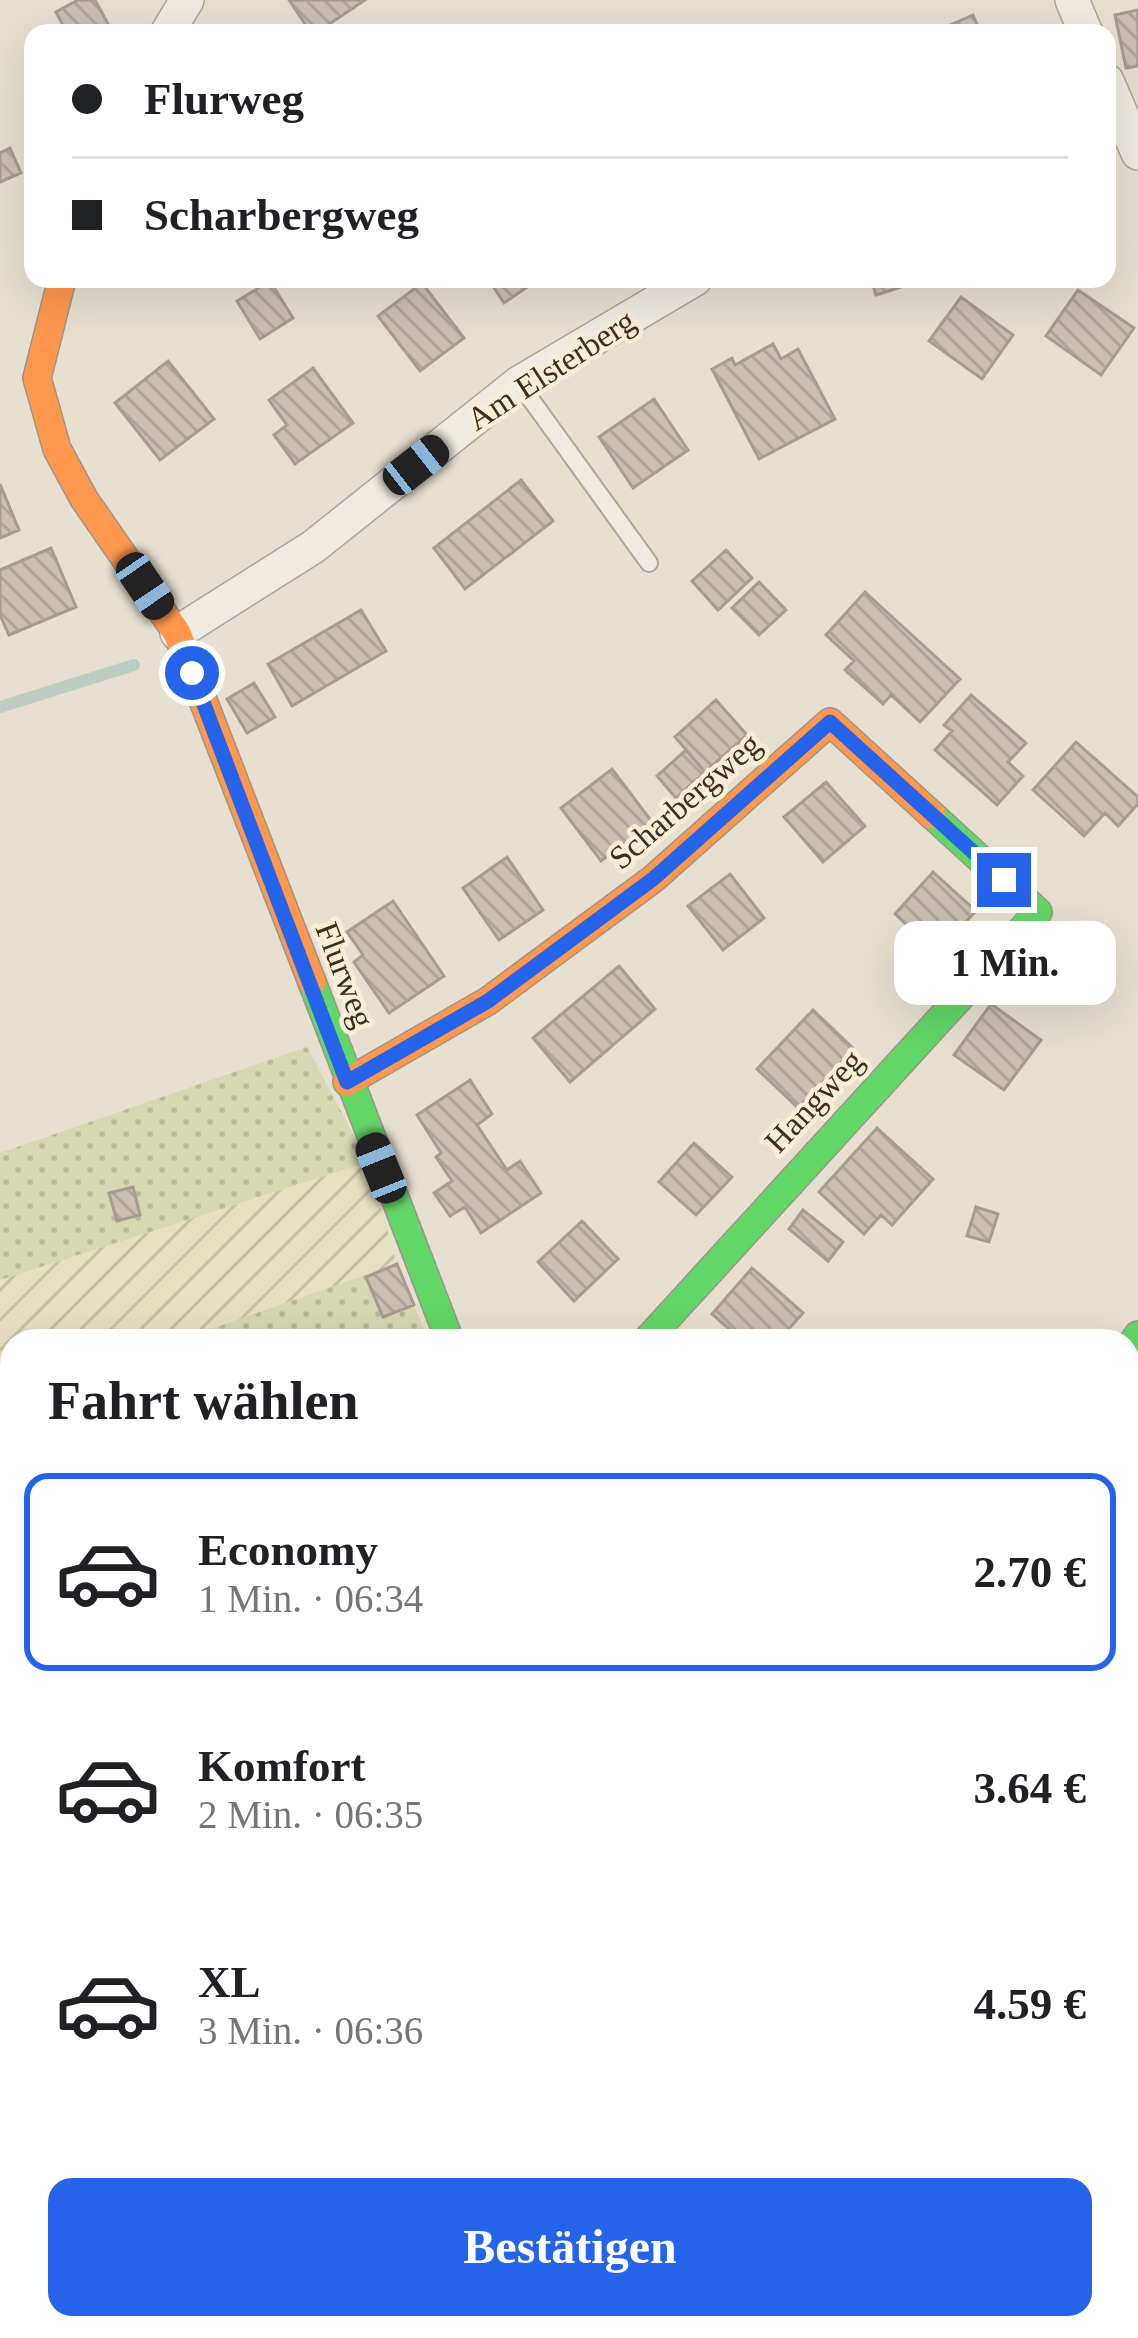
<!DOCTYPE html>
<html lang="de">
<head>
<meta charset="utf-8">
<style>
	body { margin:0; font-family:Georgia,serif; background:#f2f2f2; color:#202124; height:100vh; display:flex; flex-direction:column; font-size:45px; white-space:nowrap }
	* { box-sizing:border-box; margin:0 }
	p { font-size:39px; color:#757577 }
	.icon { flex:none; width:66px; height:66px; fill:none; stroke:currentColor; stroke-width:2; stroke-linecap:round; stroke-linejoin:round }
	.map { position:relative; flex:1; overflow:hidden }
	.details { position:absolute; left:0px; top:1329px; width:1140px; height:1011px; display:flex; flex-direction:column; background:#fff; border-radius:36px 36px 0 0; box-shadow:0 12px 48px #0002 }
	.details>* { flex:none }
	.banner { position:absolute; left:24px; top:24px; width:1092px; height:264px; border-radius:24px; box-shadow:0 12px 48px #0002; display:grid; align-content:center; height:264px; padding:0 48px; background:#fff }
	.end { position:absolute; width:54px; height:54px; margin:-27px; border:15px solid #2563eb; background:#fff; box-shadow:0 0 0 6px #fff }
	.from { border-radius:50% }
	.bubble { position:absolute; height:84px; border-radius:24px; background:#fff; box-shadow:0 12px 48px #0002; font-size:39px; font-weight:700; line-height:84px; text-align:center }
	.car { position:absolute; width:36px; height:72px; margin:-36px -18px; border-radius:15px; box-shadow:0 0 9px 3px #0007; background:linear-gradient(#222 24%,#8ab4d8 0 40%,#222 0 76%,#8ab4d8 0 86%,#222 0) }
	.banner b { display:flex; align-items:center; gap:42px; height:114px; font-size:45px }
	.banner b+b { border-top:3px solid #e0e0e0 }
	.banner i { width:30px; height:30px; background:#202124 }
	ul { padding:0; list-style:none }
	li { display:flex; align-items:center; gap:36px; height:198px; margin:0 24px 18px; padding:0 24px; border:6px solid transparent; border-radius:24px }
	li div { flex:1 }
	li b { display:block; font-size:45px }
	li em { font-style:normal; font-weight:700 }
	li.active { border-color:#2563eb }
	li>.icon { width:108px; height:108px; stroke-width:1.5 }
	h2 { padding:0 48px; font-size:54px; line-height:144px }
	.cta { display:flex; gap:24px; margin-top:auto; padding:24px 48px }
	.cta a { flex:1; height:138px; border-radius:24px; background:#2563eb; color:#fff; font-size:48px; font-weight:700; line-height:138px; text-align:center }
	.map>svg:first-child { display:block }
</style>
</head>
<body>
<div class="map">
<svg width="1138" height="2338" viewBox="0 0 1138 2338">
	<defs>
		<pattern id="farmland-furrows" width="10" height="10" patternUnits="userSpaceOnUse" patternTransform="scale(3)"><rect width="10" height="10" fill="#e6dfc2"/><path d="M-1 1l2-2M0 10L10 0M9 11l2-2" fill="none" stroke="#c6c0a6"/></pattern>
		<pattern id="grass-dots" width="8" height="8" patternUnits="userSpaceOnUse" patternTransform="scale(3)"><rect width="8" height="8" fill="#d6d7b3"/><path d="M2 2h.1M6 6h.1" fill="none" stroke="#b9b99a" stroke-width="1.8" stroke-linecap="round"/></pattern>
		<pattern id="water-ripples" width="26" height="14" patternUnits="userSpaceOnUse" patternTransform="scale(3)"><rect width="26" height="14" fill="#bcccc2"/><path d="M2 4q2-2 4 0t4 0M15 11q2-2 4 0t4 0" fill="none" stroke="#a2b0a6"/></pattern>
		<pattern id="building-back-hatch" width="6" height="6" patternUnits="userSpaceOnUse" patternTransform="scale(3)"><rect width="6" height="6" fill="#cbbfb2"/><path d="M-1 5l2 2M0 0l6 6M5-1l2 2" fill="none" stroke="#afa499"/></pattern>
	</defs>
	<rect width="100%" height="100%" fill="#e7e0d1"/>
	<path fill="url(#farmland-furrows)" d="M 368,1162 L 397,1264 L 177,1341 L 12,1341 L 12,1399 L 0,1404 L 0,1280 Z"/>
	<path fill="url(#grass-dots)" d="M 307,1047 L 368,1162 L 0,1280 L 0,1153 Z
		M 397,1264 L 429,1341 L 177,1341 Z
		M 12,1399 L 12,1631 L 0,1635 L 0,1404 Z
		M 1138,1862 L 1138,2164 L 1128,2165 L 1128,1875 Z
		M 1138,2256 L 1138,2338 L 752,2338 L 760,2328 L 1128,2328 L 1128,2258 Z"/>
	<path fill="url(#water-ripples)" d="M 375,2328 L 651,2328 L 561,2338 L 359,2338 Z"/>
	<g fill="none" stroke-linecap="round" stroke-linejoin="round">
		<path stroke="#bcccc2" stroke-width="12" d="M 0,707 L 134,665
			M 1128,1505 L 1138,1490"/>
	</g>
	<path fill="url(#building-back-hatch)" stroke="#a89c90" stroke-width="3" d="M 78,0 L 95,0 L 113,33 L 67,33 L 56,12 Z
		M 289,0 L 365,0 L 316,33 L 311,33 Z
		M 1138,10 L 1138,66 L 1126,68 L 1115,15 Z
		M 973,15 L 981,33 L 940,33 L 939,30 Z
		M 10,148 L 21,173 L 0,182 L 0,153 Z
		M 488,279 L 539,279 L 504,303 Z
		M 871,279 L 920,279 L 920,281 L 876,295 Z
		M 270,281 L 293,318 L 260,339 L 237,301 Z
		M 422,283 L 464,338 L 420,371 L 378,316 Z
		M 1078,290 L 1134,328 L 1101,375 L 1046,336 Z
		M 961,297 L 1013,335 L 982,379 L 929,341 Z
		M 773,344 L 781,359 L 798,349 L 835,419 L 759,459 L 712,369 L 732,358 L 735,365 Z
		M 168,361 L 214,419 L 160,460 L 115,403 Z
		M 313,368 L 353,423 L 295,464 L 274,435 L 287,425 L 269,400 Z
		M 654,399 L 688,450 L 633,488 L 599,437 Z
		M 521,480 L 553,521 L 465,589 L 434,548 Z
		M 0,484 L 19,530 L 0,538 Z
		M 51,548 L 76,607 L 9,635 L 0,615 L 0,570 Z
		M 726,550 L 752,578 L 718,610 L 692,581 Z
		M 759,582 L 786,610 L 759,635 L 732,608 Z
		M 865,592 L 960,679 L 920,722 L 891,695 L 883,704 L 845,670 L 854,661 L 826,635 Z
		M 361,610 L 386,651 L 292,706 L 268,664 Z
		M 254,683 L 275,717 L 247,733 L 227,699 Z
		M 971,695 L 1026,743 L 1008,762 L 1023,776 L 997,805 L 935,750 L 952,731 L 944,725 Z
		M 716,700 L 747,735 L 705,772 L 675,737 Z
		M 1076,742 L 1138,797 L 1138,804 L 1118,826 L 1105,813 L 1084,836 L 1033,790 Z
		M 686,750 L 705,772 L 676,798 L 657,776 Z
		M 612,769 L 652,822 L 601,861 L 561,808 Z
		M 826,782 L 865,826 L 823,862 L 784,817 Z
		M 507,857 L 543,910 L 499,940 L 463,888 Z
		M 933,872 L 976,911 L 958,930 L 964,936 L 943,959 L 895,914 Z
		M 730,874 L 764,918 L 723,950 L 688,906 Z
		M 393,901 L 444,976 L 389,1013 L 354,962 L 363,955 L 347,932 Z
		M 619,966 L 655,1009 L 570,1082 L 533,1038 Z
		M 991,1004 L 1041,1040 L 1004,1090 L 954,1055 Z
		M 813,1010 L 854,1049 L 798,1108 L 757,1069 Z
		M 470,1080 L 492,1114 L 477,1125 L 507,1170 L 520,1161 L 541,1193 L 481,1233 L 465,1207 L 450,1216 L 434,1193 L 452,1181 L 436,1157 L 441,1153 L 417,1115 Z
		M 877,1128 L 933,1179 L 892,1225 L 881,1215 L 864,1234 L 819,1192 Z
		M 694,1143 L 732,1177 L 696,1215 L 659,1182 Z
		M 133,1187 L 140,1215 L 117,1221 L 109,1193 Z
		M 976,1207 L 998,1214 L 989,1242 L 967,1236 Z
		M 803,1210 L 843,1242 L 828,1261 L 789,1229 Z
		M 582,1221 L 618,1259 L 574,1301 L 538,1262 Z
		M 397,1264 L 414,1305 L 383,1317 L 366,1277 Z
		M 752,1268 L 803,1313 L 778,1341 L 743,1341 L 712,1314 Z"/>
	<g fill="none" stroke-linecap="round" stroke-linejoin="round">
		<defs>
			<path id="lane" d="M 519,383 L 649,563"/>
			<path id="street" d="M 1072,0 L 1086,33
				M 167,33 L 187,0
				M 1107,81 L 1138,153
				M 177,633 L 313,547 L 519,383 L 695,279"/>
			<path id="fast" d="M 312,982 L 450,1341
				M 646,1341 L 1038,912 L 932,815
				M 1128,1349 L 1138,1335
				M 0,2251 L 12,2248"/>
			<path id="slow" d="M 62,279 L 37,378 L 57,449 L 84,499 L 177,633 L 312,982
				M 347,1082 L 488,1001 L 653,879 L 830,722 L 932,815"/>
		</defs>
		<use href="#lane" stroke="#ada599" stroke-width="20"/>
		<use href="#street" stroke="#ada599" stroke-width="36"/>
		<use href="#fast" stroke="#9c958a" stroke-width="30"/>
		<use href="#slow" stroke="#9c958a" stroke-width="30"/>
		<use href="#lane" stroke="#efebe3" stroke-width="16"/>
		<use href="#street" stroke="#efebe3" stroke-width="33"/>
		<use href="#fast" stroke="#63d668" stroke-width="27"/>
		<use href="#slow" stroke="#ff974d" stroke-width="27"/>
		<defs>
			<path id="rail" d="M 1128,1633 L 1138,1621
				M 1128,1673 L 1138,1660
				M 1128,1729 L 1138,1716
				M 1128,1800 L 1138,1787
				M 1128,1837 L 1138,1825
				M 567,2338 L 575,2328
				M 598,2338 L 606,2328
				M 651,2338 L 658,2328
				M 697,2338 L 705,2328
				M 729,2338 L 737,2328"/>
		</defs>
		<use href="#rail" stroke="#afaaa2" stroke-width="14"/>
		<use href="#rail" stroke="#f7eed8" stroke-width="9" stroke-dasharray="27" stroke-linecap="butt"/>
	</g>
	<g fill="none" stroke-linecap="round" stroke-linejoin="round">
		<path stroke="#2563eb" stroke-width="15" d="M 192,673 L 347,1082 L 488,1001 L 653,879 L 830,722 L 1004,880"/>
	</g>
	<g text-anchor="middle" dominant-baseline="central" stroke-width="9" stroke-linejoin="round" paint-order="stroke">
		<g font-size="33" fill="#3d2e20" stroke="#f7eed8">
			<text transform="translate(551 370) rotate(-33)">Am Elsterberg</text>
			<text transform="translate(685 801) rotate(-41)">Scharbergweg</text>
			<text transform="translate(345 975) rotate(69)">Flurweg</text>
			<text transform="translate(814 1101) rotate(-47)">Hangweg</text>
		</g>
	</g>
</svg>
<i class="end from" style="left:192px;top:673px"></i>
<i class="end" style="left:1004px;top:880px"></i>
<div class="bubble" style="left:894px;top:921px;width:222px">1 Min.</div>
<i class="car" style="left:416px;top:465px;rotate:52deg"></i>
<i class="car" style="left:145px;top:586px;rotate:146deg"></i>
<i class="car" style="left:381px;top:1168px;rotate:338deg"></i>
<div class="banner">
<b><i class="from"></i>Flurweg</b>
<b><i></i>Scharbergweg</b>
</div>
<section class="details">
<h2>Fahrt wählen</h2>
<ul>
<li class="active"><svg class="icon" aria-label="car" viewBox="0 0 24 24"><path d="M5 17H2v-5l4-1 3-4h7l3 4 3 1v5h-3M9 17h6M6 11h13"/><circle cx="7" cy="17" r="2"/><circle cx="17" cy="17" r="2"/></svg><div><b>Economy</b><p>1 Min. · 06:34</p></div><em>2.70 €</em></li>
<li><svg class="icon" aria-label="car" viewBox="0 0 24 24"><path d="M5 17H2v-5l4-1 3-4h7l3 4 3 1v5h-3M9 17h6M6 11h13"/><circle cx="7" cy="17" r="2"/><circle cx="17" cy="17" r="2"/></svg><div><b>Komfort</b><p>2 Min. · 06:35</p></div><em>3.64 €</em></li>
<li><svg class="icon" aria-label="car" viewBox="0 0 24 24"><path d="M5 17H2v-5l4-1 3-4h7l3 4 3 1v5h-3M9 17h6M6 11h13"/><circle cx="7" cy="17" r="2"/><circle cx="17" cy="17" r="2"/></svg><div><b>XL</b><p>3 Min. · 06:36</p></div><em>4.59 €</em></li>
</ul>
<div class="cta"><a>Bestätigen</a></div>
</section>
</div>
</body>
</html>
